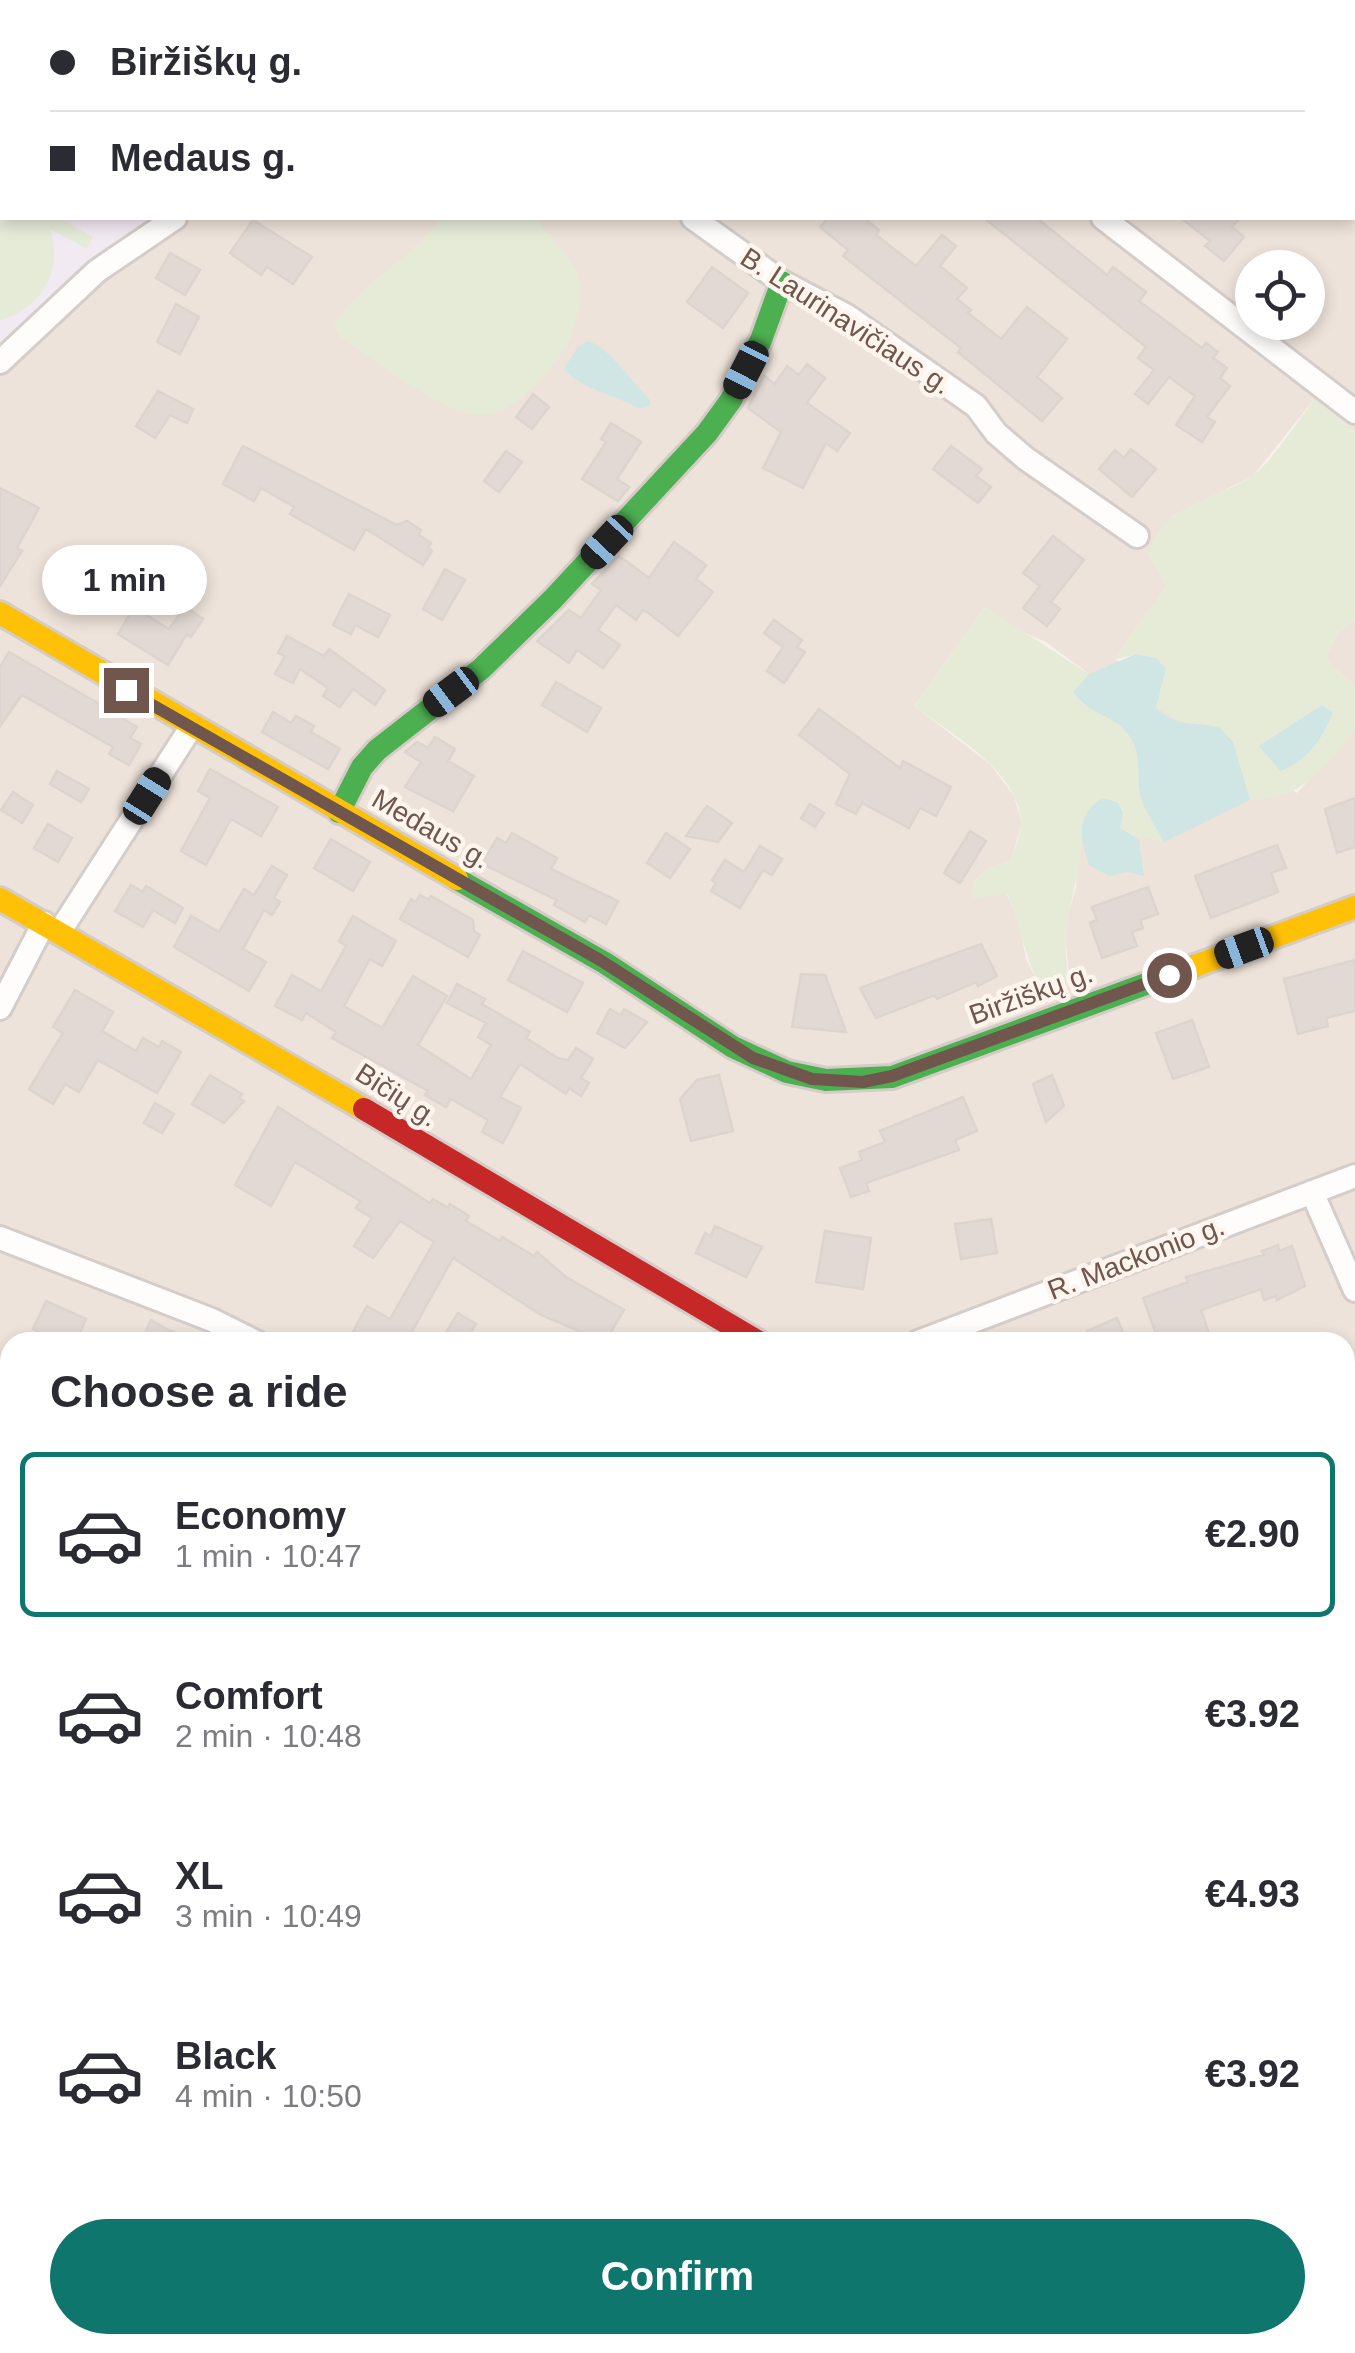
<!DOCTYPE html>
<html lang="en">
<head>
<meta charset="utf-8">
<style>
	body { margin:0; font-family:Arial,sans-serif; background:#f2f2f3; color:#2b2b33; height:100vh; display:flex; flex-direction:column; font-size:38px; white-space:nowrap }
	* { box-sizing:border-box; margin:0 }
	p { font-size:32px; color:#7c7c81 }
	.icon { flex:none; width:55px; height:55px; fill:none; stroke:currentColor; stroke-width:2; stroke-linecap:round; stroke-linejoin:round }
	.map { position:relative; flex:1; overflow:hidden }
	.sheet { position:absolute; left:0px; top:1332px; width:1355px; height:1022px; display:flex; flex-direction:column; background:#fff; border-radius:30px 30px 0 0; box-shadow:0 5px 15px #0003 }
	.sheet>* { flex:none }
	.banner { position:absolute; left:0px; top:0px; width:1355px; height:220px; box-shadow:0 5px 15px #0003; display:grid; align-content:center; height:220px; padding:0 50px; background:#fff }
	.buttons { position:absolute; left:1235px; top:250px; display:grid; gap:20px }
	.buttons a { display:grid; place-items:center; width:90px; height:90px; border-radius:50%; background:#fff; box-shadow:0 5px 15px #0003; font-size:50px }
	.end { position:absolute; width:45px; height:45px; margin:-22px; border:12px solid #71564e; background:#fff; box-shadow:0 0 0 5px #fff }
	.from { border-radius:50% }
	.bubble { position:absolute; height:70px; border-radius:35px; background:#fff; box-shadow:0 5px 15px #0003; font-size:32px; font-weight:700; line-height:70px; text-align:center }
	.car { position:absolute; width:30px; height:60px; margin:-30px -15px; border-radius:12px; box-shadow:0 0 8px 2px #0007; background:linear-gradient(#222 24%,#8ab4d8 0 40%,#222 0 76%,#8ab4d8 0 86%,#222 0) }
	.banner b { display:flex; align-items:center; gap:35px; height:95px; font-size:38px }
	.banner b+b { border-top:2px solid #e1e1e2 }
	.banner i { width:25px; height:25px; background:#2b2b33 }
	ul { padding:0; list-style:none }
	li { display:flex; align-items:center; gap:30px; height:165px; margin:0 20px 15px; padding:0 30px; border:5px solid transparent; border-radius:15px }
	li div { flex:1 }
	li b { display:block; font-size:38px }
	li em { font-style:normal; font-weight:700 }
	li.selected { border-color:#0f766e }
	li>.icon { width:90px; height:90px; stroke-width:1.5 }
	h2 { padding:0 50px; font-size:45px; line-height:120px }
	.cta { display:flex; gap:20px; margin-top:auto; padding:20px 50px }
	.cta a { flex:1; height:115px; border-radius:60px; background:#0f766e; color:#fff; font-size:40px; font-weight:700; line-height:115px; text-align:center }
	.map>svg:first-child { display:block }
</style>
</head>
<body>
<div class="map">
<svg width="1355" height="2353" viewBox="0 0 1355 2353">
	<rect width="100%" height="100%" fill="#f6f1ec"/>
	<path fill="#eee3da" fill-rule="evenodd" d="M 0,0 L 1093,2 L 2,2 L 2,218 L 1352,218 L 1355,196 L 1355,432 L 1315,398 L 1253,476 L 1173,516 L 1166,586 L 1115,659 L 1297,793 L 1355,730 L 1355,1821 L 1345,1826 L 1345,1342 L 10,1342 L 10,1424 L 0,1444 ZM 1252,268 L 1308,268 L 1308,322 L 1252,322 ZM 985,607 L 1018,630 L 1046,642 L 1088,673 L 1076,888 L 1064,928 L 1069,975 L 1057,989 L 1040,986 L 1026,959 L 1019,920 L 1006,893 L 973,882 L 988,869 L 1011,860 L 1022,823 L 1014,796 L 990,764 L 914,706 Z
		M 1355,619 L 1355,686 L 1331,665 L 1326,655 L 1337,633 Z"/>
	<path fill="#e8e1dd" d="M 0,1632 L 10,1633 L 10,2242 L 0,2238 Z
		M 143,2345 L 518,2345 L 502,2353 L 153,2353 Z"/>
	<path fill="#f2eaf2" d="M 0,0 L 338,0 L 2,2 L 2,218 L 161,218 L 103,250 L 0,347 Z"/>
	<path fill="#e6ebd8" d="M 1090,0 L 1355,0 L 1355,196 L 1352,2 Z
		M 0,183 L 2,218 L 59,218 L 93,237 L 87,249 L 50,229 C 64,269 42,309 0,320 Z
		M 439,218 L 538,218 C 547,239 570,254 578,275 C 586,299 574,336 560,356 C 543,379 512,415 482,415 C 445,417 373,358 340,337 L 334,324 C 362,280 420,255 439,218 Z
		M 1316,397 L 1355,432 L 1355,619 L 1337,633 L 1326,655 L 1331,665 L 1355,686 L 1355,730 C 1325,768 1300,801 1250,800 L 1233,743 L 1203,724 L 1183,724 L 1156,707 L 1166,669 C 1151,651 1135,654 1114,660 L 1166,586 L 1148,554 C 1163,504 1213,501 1251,477 C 1272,462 1299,419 1316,397 Z
		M 985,607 L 1089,674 L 1073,692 C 1086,714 1114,715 1128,734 C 1143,755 1136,769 1140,793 C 1142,808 1157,828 1164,842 L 1125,834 L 1120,827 L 1123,813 L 1081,825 C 1085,877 1056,924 1069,975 L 1057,989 L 1040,986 C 1024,956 1021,924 1007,894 L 972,898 L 973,882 L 988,869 L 1011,860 C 1014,849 1022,833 1021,821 C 1017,769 951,734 914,706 Z
		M 10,1424 L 10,1633 L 0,1632 L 0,1444 Z
		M 1355,1821 L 1355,2353 L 502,2353 L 519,2345 L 1345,2345 L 1345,1826 Z
		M 0,2238 L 10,2242 L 10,2345 L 143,2345 L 153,2353 L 0,2353 Z"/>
	<path fill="#cfe6e5" d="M 587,341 C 605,343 634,384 650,400 L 650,405 L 640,409 C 616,395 582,390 564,369 L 577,348 Z
		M 1136,654 L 1156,658 L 1166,669 L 1156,707 C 1174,727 1195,722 1219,727 L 1233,742 L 1250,800 L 1164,842 C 1157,828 1142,808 1140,793 C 1136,769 1143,755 1128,734 C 1114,715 1086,713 1073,692 L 1089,674 Z
		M 1322,705 L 1333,712 C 1323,738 1307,762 1280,771 L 1259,746 Z
		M 1102,798 L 1117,802 L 1123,813 L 1120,828 L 1139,840 L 1144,876 L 1127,872 L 1109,876 L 1089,865 C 1080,838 1075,815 1102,798 Z"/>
	<path fill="#e2d9d4" stroke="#ded4cf" stroke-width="2.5" d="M 828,218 L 864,218 L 879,230 L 876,235 L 916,266 L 942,235 L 956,246 L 940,266 L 967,288 L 957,299 L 971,310 L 968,313 L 1001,339 L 1027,307 L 1067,339 L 1037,377 L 1062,398 L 1042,421 L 958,352 L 961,348 L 843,256 L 848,250 L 820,227 Z
		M 984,218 L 1037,218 L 1107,275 L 1113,267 L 1146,292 L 1139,301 L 1202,348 L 1206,343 L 1218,352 L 1213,358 L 1227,368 L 1220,378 L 1230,386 L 1207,417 L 1215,422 L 1202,442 L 1176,425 L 1195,396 L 1169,377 L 1148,404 L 1135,394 L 1154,370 L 1138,358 L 1146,347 Z
		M 1181,218 L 1240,218 L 1232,227 L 1244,237 L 1224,261 L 1205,246 L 1210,241 Z
		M 253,220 L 312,257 L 293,284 L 267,267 L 261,275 L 230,253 Z
		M 170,253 L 200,270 L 185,295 L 156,278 Z
		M 712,267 L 748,293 L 723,328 L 687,302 Z
		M 176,304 L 199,317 L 180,354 L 157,342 Z
		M 807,364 L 825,378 L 807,403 L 850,433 L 837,451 L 826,443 L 803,488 L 763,468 L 781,432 L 748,408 L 764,376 L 775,384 L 787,366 L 799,375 Z
		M 158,391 L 193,409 L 187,423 L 170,415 L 155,438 L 136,426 Z
		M 533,394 L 549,407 L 532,429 L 516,417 Z
		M 611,423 L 641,442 L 617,479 L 629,487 L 618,501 L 582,479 L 606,442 L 601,439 Z
		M 243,446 L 397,525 L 407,521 L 421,530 L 419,535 L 431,543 L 428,548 L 432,551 L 423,565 L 366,529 L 354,550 L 290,514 L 294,507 L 261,488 L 254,501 L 223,484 Z
		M 951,446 L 982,469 L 976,476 L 991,487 L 978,503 L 933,469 Z
		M 1131,449 L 1156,469 L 1132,497 L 1099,469 L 1115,450 L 1124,458 Z
		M 506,451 L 522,462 L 499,492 L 484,481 Z
		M 0,488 L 39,508 L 17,548 L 22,551 L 0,586 Z
		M 1053,536 L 1084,560 L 1051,602 L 1060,609 L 1047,626 L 1023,608 L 1040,586 L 1023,573 Z
		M 674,542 L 706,565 L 696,579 L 713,592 L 678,636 L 647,612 L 643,610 L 636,620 L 616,605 L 598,630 L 620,645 L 603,668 L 577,650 L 569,663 L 537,641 L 569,610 L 581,618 L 601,590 L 592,584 L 619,556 L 649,578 Z
		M 445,569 L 465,580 L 442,620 L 423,609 Z
		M 349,594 L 390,615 L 378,637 L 355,625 L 351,634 L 333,625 Z
		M 185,606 L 203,619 L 191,637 L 187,634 L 168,665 L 118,634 L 134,607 L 169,629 Z
		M 774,620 L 802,640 L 797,647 L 805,652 L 784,683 L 767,671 L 783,647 L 764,633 Z
		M 287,636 L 324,656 L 329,649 L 385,690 L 375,705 L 353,689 L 340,707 L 323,696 L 328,688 L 300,669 L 293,683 L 275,674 L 285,656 L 278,653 Z
		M 9,652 L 110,710 L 112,705 L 127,714 L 123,719 L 137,727 L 130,738 L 141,744 L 129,765 L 109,754 L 113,747 L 22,695 L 0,726 L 0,667 Z
		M 556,682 L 601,708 L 587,732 L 542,705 Z
		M 819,709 L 900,768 L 903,761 L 951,787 L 936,816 L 920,808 L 909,828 L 862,803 L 856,814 L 836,804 L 850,774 L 799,735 Z
		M 273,712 L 291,723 L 296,716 L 314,726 L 311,732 L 340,749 L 328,769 L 262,732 Z
		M 435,737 L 455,749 L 448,761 L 474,776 L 453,811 L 405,787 L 421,762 L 405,752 L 417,742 L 428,748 Z
		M 210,769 L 278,807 L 261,836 L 231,819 L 206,865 L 181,851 L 210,798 L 198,791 Z
		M 57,771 L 89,789 L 81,802 L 50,784 Z
		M 13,792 L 33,805 L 22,823 L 1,810 Z
		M 1355,798 L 1355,847 L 1337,853 L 1325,809 Z
		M 810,804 L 824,813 L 815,827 L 801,818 Z
		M 707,806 L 732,823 L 718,842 L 686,836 Z
		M 48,824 L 72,838 L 58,862 L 34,848 Z
		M 970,831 L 986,841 L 960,883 L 944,873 Z
		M 512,833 L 557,858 L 551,869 L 618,901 L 606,924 L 589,915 L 585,922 L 554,905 L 557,900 L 482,864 L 497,838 L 506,843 Z
		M 666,833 L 690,849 L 670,878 L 647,863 Z
		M 331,839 L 370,862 L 353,891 L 314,868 Z
		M 1277,845 L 1286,868 L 1271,873 L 1278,892 L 1211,918 L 1195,876 Z
		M 760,846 L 782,859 L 772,875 L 763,870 L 740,908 L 711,891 L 716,883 L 712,880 L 725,860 L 744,872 Z
		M 272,866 L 287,875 L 274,898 L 280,902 L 272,915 L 264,910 L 243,949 L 266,962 L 249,991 L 174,947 L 191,916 L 219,932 L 244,889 L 254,895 Z
		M 131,885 L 143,892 L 146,886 L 183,908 L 175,923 L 153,910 L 143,927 L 115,911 Z
		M 1148,887 L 1158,914 L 1140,920 L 1143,928 L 1132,932 L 1137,946 L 1102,958 L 1090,923 L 1097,920 L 1092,907 Z
		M 420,895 L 429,900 L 431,896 L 473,920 L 474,931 L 480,935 L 468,957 L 400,919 L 411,899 L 416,902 Z
		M 353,916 L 396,941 L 382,966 L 370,959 L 344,1006 L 382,1028 L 413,976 L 447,996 L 418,1045 L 471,1079 L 491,1045 L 478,1037 L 486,1023 L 447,1003 L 457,984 L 485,999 L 482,1004 L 530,1032 L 526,1038 L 558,1058 L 568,1060 L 576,1048 L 593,1059 L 581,1078 L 589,1083 L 581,1096 L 569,1088 L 566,1094 L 520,1064 L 500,1097 L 521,1108 L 503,1143 L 482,1132 L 488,1120 L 451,1099 L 446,1107 L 425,1095 L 428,1091 L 332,1038 L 336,1032 L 306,1013 L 302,1020 L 275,1006 L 292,975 L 321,991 L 346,946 L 339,941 Z
		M 981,944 L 997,976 L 978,986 L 976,982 L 937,999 L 935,995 L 876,1018 L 860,988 Z
		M 523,951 L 583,983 L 567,1012 L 508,980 Z
		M 1355,960 L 1355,1011 L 1326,1018 L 1328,1026 L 1298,1034 L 1284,979 Z
		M 801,974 L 825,975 L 846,1032 L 792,1027 Z
		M 75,990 L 113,1012 L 102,1031 L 136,1051 L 143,1038 L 159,1047 L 162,1041 L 181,1052 L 157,1093 L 98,1060 L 79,1092 L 65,1084 L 53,1104 L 29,1089 L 63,1033 L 53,1027 Z
		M 610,1009 L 621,1015 L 624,1009 L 647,1022 L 625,1048 L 597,1033 Z
		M 1192,1020 L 1209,1067 L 1173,1079 L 1156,1033 Z
		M 210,1075 L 242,1094 L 239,1098 L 244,1101 L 224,1123 L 192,1104 Z
		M 719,1075 L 733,1131 L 691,1141 L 680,1099 L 697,1080 Z
		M 1052,1075 L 1064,1106 L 1046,1122 L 1033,1084 Z
		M 963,1097 L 977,1131 L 955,1140 L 959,1150 L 866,1183 L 869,1191 L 851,1197 L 840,1168 L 862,1160 L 859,1152 L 885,1142 L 880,1131 Z
		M 155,1103 L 174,1114 L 162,1133 L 144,1123 Z
		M 278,1107 L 430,1203 L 433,1199 L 448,1208 L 450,1204 L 469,1216 L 466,1221 L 500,1241 L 502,1237 L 534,1256 L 537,1252 L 566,1277 L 624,1310 L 605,1342 L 541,1315 L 453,1258 L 406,1342 L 359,1342 L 350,1337 L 367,1306 L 390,1319 L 434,1242 L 400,1221 L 373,1258 L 354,1246 L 372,1218 L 356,1208 L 360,1201 L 295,1162 L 271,1206 L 235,1185 Z
		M 991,1219 L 997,1253 L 961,1259 L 955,1224 Z
		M 715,1226 L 762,1247 L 746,1277 L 696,1253 L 705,1233 L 711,1236 Z
		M 825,1231 L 871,1238 L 863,1289 L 816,1282 Z
		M 1278,1245 L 1279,1251 L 1292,1246 L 1305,1286 L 1277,1300 L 1276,1296 L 1264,1300 L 1261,1289 L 1201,1310 L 1212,1342 L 1159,1342 L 1143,1298 L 1188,1282 L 1186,1277 L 1264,1255 L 1262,1251 Z
		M 46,1301 L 86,1319 L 76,1342 L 39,1342 L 43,1334 L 33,1329 Z
		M 458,1313 L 476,1324 L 465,1342 L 440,1342 Z
		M 1117,1318 L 1127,1342 L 1092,1342 L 1087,1331 Z
		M 151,1320 L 169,1330 L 198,1342 L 141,1342 Z"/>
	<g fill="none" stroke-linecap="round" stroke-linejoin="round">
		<defs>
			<path id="street" d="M 816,0 L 820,2
				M 347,2 L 349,0
				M 578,2 L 578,0
				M 693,218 L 782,282 L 847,316 L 976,406 L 996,433 L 1025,458 L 1137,536
				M 1103,218 L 1355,412
				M 0,362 L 97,271 L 175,218
				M 60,931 L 190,729
				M 0,1008 L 44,923
				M 1312,1192 L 1355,1290
				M 0,1238 L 212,1320 L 256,1342
				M 918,1342 L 1355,1176
				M 1345,1593 L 1355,1587
				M 1345,1806 L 1355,1801
				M 0,2216 L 10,2223
				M 1345,2321 L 1355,2321
				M 162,2345 L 172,2353
				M 1301,2345 L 1301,2353"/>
			<path id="fast" d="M 339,812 L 362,767 L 377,750 L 481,669 L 553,599 L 707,433 L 731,400 L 761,340 L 782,282
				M 457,879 L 605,963 L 733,1047 L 787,1072 L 826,1080 L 892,1077 L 1195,966"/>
			<path id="slow" d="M 0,613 L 457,879
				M 0,899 L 364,1109
				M 1195,966 L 1355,907"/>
			<path id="jam" d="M 364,1109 L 759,1342"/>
		</defs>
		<use href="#street" stroke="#d4cdc9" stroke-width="28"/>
		<use href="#fast" stroke="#d5ccc8" stroke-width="28"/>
		<use href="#slow" stroke="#d5ccc8" stroke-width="28"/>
		<use href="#jam" stroke="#d5ccc8" stroke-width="28"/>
		<use href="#street" stroke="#fefdfc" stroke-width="22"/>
		<use href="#fast" stroke="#4caf50" stroke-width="22"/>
		<use href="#slow" stroke="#ffc107" stroke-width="22"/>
		<use href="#jam" stroke="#c62828" stroke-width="22"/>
	</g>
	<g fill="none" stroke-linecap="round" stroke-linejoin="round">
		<path stroke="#71564e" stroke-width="12" d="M 126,690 L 600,960 L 753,1058 L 812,1079 L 863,1082 L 892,1076 L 1169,975"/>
	</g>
	<g text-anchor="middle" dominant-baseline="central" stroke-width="9" stroke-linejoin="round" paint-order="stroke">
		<g font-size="28" fill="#71564e" stroke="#fdf5ee">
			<text transform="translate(846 321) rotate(33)">B. Laurinavičiaus g.</text>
			<text transform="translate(431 829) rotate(30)">Medaus g.</text>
			<text transform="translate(1031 994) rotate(-20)">Biržiškų g.</text>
			<text transform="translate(397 1095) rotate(33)">Bičių g.</text>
			<text transform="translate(1136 1258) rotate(-21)">R. Mackonio g.</text>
		</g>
	</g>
</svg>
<div class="buttons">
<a><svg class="icon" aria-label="locate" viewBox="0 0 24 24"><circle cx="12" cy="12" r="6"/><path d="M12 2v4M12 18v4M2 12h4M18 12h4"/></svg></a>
</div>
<i class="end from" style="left:1169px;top:975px"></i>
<i class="end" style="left:126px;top:690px"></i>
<div class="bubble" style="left:42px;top:545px;width:165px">1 min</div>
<i class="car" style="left:746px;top:370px;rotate:207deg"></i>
<i class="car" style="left:607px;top:542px;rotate:223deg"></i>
<i class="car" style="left:451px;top:692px;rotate:233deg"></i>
<i class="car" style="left:147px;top:796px;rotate:32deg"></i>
<i class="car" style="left:1244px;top:948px;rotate:250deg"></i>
<div class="banner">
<b><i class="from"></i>Biržiškų g.</b>
<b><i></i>Medaus g.</b>
</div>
<section class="sheet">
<h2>Choose a ride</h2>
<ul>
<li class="selected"><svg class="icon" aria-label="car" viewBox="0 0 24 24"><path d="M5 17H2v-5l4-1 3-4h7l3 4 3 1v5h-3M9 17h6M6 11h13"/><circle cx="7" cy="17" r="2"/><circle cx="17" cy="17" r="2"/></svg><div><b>Economy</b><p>1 min · 10:47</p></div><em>€2.90</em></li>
<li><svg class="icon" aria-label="car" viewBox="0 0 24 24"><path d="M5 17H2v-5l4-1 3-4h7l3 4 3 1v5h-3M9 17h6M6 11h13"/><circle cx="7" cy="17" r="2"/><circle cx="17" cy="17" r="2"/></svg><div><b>Comfort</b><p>2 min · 10:48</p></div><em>€3.92</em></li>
<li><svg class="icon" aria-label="car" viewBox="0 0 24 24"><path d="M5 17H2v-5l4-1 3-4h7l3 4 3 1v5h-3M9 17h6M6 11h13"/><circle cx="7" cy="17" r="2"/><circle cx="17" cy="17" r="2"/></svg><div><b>XL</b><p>3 min · 10:49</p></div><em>€4.93</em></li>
<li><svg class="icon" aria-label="car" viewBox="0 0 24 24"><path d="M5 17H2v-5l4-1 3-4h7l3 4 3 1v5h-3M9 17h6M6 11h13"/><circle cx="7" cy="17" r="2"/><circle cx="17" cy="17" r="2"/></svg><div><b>Black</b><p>4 min · 10:50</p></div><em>€3.92</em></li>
</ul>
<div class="cta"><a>Confirm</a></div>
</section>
</div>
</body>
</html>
